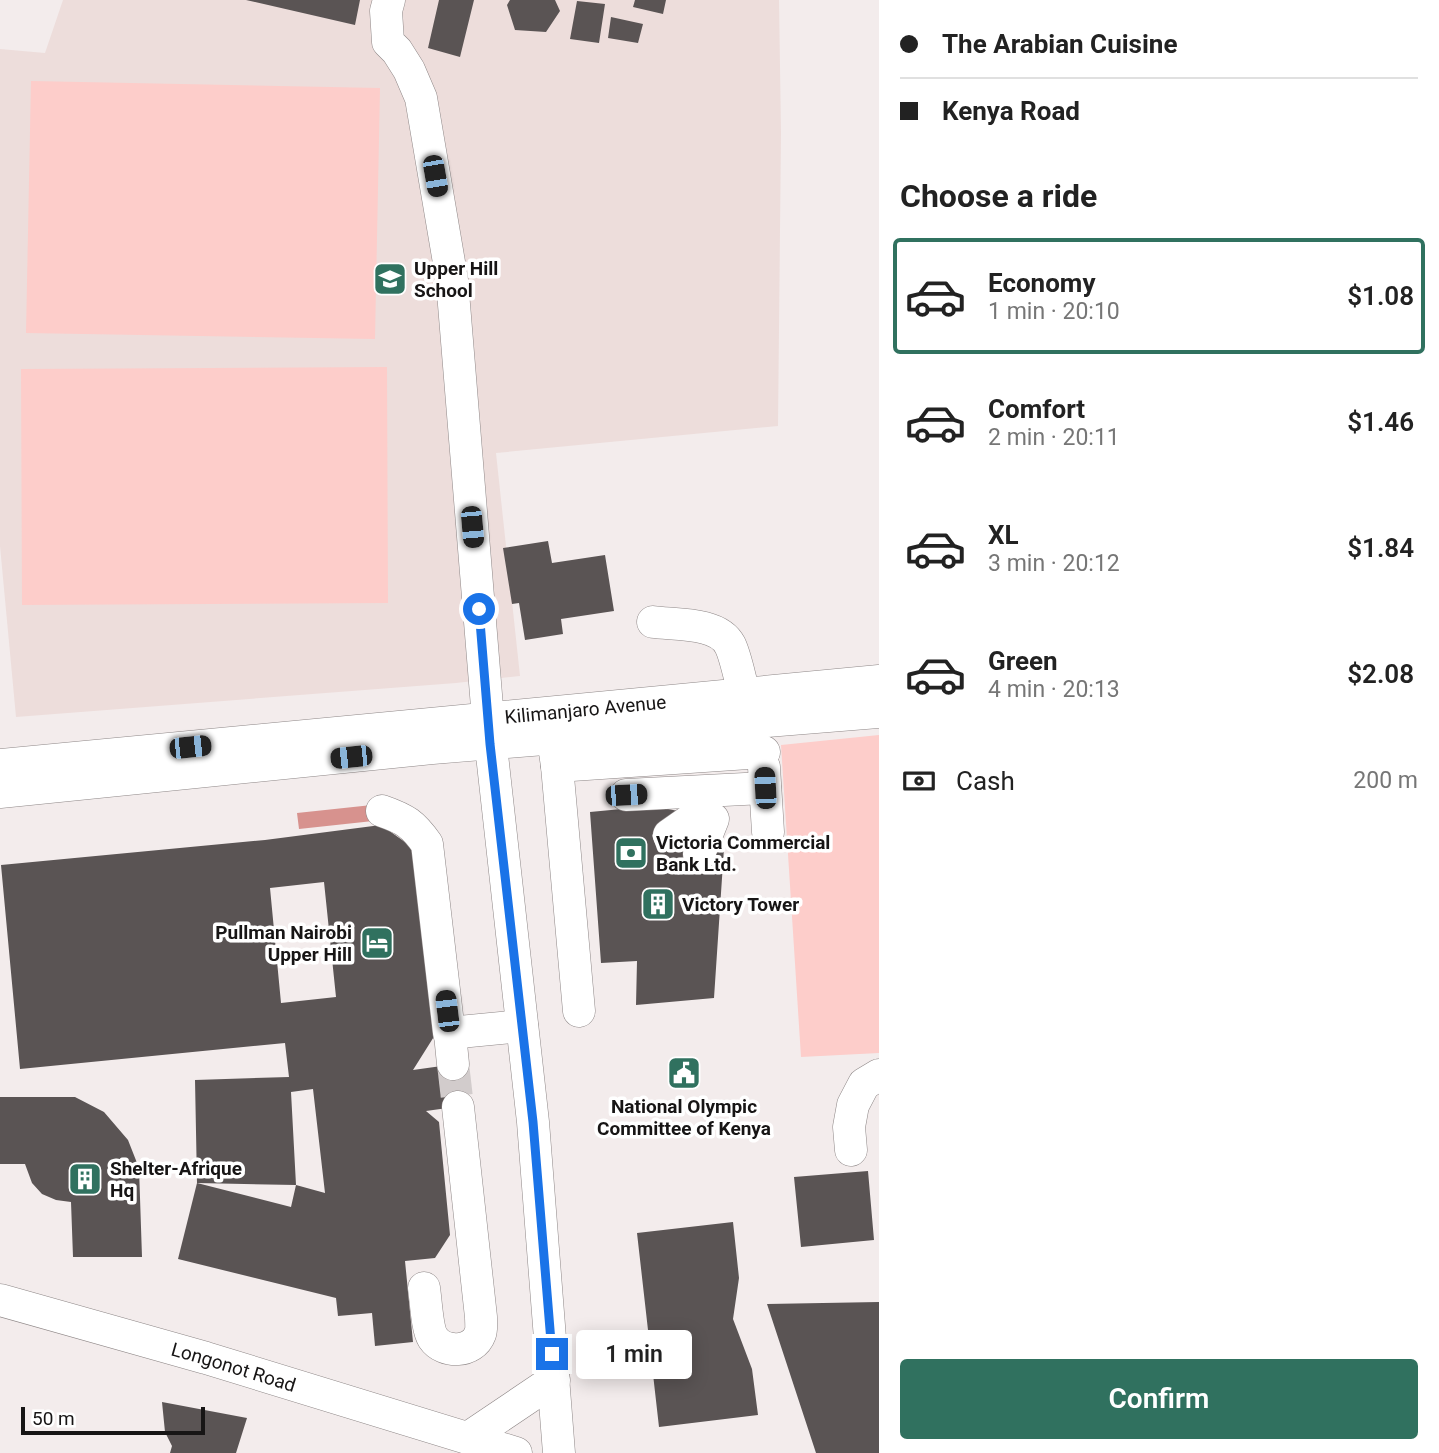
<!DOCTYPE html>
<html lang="en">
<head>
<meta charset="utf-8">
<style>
	body { margin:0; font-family:Roboto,sans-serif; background:#f2f2f2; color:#222; height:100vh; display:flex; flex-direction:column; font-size:26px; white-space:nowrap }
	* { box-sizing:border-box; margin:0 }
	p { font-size:23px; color:#767676 }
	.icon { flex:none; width:38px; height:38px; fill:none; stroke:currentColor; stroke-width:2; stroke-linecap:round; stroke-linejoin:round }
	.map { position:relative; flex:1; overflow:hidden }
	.details { display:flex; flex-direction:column; background:#fff; width:560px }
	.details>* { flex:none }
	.guide { display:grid; align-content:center; height:154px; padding:0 21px; background:#fff }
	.scale { position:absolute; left:21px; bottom:18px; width:184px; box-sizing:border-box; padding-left:7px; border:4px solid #171515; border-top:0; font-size:19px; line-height:24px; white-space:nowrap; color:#171515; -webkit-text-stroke:5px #fff; paint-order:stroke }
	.end { position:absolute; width:32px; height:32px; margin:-16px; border:9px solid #1a73e8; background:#fff; box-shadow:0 0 0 4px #fff }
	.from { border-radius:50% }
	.bubble { position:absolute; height:49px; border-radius:7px; background:#fff; box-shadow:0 4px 18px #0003; font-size:23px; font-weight:600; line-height:49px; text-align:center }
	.car { position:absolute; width:21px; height:42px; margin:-21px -10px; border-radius:9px; box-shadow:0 0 5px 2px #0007; background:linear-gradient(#222 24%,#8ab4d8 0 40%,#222 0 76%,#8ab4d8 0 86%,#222 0) }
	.guide b { display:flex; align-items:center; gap:24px; height:66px; font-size:26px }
	.guide b+b { border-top:2px solid #e0e0e0 }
	.guide i { width:18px; height:18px; background:#222 }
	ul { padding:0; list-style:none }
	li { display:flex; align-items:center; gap:21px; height:116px; margin:0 14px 10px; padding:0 7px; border:4px solid transparent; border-radius:7px }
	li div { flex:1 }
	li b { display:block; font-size:26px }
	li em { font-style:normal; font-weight:600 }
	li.selected { border-color:#30715f }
	li>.icon { width:63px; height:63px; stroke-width:1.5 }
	h2 { padding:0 21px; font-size:32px; line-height:84px }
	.pay { display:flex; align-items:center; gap:18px; height:77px; padding:0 21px; font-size:26px }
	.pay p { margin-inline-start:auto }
	.primary-button { display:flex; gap:14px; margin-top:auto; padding:14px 21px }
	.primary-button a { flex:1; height:80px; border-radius:7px; background:#30715f; color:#fff; font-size:28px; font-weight:600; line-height:80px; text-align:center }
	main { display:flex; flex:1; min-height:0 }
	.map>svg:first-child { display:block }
</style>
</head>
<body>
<main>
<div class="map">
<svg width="879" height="1453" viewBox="0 0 879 1453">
	<rect width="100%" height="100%" fill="#f3ecec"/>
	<path fill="#eddddb" d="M 63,0 L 779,0 L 781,133 L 778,426 L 496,453 L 520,676 L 456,683 L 16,717 L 0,546 L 0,49 L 45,53 Z"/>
	<path fill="#fdcdca" d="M 31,81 L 380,88 L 375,339 L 26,333 Z
		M 387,367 L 388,603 L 22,605 L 21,369 Z
		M 879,735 L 879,1053 L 801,1057 L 781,745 Z"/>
	<path fill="#d7928e" d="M 372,805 L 373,821 L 299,829 L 297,813 Z"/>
	<path fill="#5a5454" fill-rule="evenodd" d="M 246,0 L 360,0 L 355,25 Z
		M 439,0 L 474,0 L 460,57 L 428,48 Z
		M 510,0 L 555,0 L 560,11 L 546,32 L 515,30 L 507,5 Z
		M 635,0 L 666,0 L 663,14 L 633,7 Z
		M 577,1 L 605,4 L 599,43 L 570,39 Z
		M 611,17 L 643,24 L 638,43 L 608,38 Z
		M 548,541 L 552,563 L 605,555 L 614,611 L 561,619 L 563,634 L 525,640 L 519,603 L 512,604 L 503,548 Z
		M 653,806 L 688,813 L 713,824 L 724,848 L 714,998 L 636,1005 L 637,961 L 601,963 L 590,812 Z
		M 381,825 L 412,847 L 435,1035 L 413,1070 L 463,1063 L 469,1105 L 426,1111 L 439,1122 L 450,1235 L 435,1258 L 405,1261 L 413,1342 L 375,1346 L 372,1313 L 338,1316 L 336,1298 L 178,1259 L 197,1183 L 291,1207 L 296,1185 L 325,1193 L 313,1089 L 291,1092 L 296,1185 L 197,1183 L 195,1080 L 289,1077 L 285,1043 L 20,1069 L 1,865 L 265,840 ZM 324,882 L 336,997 L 281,1003 L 270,888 Z
		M 0,1097 L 75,1097 L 104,1112 L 128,1140 L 139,1168 L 142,1257 L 73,1257 L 71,1202 L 56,1200 L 42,1194 L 32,1183 L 25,1164 L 0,1164 Z
		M 868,1171 L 874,1240 L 801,1247 L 794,1177 Z
		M 733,1222 L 739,1278 L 733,1319 L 752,1369 L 758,1415 L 659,1427 L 637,1233 Z
		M 879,1302 L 879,1453 L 816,1453 L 767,1304 Z
		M 162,1402 L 247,1418 L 236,1453 L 170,1453 L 172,1446 L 165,1432 Z"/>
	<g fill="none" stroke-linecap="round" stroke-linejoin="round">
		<path stroke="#d2cccc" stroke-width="32" stroke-dasharray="32 16" stroke-linecap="butt" d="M 453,1064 L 458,1107"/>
		<defs>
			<g id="minor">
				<path d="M 389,0 L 386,11 L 388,42 L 397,51 L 409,70 L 421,98 L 452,280 L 488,719 L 533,1122 L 559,1453"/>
				<path d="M 653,622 C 676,625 718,622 730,645 C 736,657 740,680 744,693"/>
				<path d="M 554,745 L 557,766 L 764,752"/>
				<path id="s1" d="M 0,765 L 879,681"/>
				<path d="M 557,766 L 579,1011"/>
				<path d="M 764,767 L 768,832"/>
				<path d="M 0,792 L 432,748 L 879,712"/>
				<path d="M 626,795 L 765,788"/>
				<path d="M 382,811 C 405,819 413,824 427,844 L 449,1033 L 522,1026"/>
				<path d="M 669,835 L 699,814 L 705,814 L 713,819 L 699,854"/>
				<path d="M 450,1034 L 453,1064"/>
				<path d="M 851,1150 L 849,1127 L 853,1105 L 864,1084 L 879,1075"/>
				<path d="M 424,1288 C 426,1301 427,1329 433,1338 C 444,1354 473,1353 480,1334 C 482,1329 481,1322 481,1317 L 458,1107"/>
				<path id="s2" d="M 0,1300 L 206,1358 L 516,1453"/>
				<path d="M 468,1438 L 554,1380"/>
			</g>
		</defs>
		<use href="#minor" stroke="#8e8787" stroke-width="33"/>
		<use href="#minor" stroke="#fff" stroke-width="32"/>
	</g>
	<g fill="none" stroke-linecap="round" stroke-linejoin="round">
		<path stroke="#1a73e8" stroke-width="9" d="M 479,609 L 490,744 L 533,1122 L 552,1354"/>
	</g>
	<defs>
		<symbol id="school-square" viewBox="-11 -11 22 22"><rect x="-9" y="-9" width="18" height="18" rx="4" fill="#30715f" stroke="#fff"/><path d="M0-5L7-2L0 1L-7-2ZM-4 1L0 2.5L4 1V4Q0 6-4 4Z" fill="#fff"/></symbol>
		<symbol id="bank-square" viewBox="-11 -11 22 22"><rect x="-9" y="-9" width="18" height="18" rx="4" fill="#30715f" stroke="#fff"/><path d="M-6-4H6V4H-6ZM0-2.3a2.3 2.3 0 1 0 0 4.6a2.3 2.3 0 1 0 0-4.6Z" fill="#fff"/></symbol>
		<symbol id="building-square" viewBox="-11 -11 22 22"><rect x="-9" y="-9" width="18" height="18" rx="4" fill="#30715f" stroke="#fff"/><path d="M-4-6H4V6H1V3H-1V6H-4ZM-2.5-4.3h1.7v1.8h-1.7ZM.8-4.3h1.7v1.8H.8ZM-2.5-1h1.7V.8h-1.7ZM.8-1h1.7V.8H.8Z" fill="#fff"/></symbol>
		<symbol id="hotel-square" viewBox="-11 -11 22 22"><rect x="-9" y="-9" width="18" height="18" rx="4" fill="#30715f" stroke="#fff"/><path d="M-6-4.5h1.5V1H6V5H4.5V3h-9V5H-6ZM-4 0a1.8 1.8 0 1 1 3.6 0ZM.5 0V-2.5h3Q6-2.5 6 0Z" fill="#fff"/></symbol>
		<symbol id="civic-square" viewBox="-11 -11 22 22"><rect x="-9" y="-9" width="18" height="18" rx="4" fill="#30715f" stroke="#fff"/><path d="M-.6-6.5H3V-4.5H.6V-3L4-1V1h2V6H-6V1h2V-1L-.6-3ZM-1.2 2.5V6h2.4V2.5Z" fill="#fff"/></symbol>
	</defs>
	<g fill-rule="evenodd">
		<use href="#school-square" x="371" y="260" width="38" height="38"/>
		<use href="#bank-square" x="612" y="834" width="38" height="38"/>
		<use href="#building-square" x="639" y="885" width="38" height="38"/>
		<use href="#hotel-square" x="358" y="924" width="38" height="38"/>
		<use href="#civic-square" x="665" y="1054" width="38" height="38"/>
		<use href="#building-square" x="66" y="1160" width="38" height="38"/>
	</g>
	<g text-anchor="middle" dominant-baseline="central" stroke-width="7" stroke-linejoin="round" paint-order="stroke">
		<g font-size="19" font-weight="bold" fill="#171515" stroke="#fff" text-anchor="start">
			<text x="414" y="268">Upper Hill<tspan x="414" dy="22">School</tspan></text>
			<text x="656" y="842">Victoria Commercial<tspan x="656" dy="22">Bank Ltd.</tspan></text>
			<text x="682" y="904">Victory Tower</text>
			<text x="352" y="932" text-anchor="end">Pullman Nairobi<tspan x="352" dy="22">Upper Hill</tspan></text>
			<text x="684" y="1106" text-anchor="middle">National Olympic<tspan x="684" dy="22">Committee of Kenya</tspan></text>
			<text x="110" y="1168">Shelter-Afrique<tspan x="110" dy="22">Hq</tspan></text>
		</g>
		<g font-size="19" fill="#171515" stroke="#fff">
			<text stroke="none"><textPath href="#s1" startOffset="588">Kilimanjaro Avenue</textPath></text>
			<text stroke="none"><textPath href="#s2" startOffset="243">Longonot Road</textPath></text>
		</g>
	</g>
</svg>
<div class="scale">50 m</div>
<i class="end from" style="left:479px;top:609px"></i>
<i class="end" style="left:552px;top:1354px"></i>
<div class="bubble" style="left:576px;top:1330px;width:116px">1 min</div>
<i class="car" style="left:435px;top:176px;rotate:170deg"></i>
<i class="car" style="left:472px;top:527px;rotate:175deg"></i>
<i class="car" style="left:190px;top:747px;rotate:84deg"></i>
<i class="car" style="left:351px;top:757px;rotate:264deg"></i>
<i class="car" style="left:765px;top:788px;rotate:357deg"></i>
<i class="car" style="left:626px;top:795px;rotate:87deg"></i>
<i class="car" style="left:447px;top:1011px;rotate:353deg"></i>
</div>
<section class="details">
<div class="guide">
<b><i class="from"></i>The Arabian Cuisine</b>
<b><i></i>Kenya Road</b>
</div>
<h2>Choose a ride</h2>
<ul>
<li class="selected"><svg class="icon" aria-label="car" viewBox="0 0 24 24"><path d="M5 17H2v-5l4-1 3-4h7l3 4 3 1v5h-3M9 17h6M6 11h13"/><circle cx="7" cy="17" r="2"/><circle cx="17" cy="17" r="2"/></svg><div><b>Economy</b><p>1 min · 20:10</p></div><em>$1.08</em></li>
<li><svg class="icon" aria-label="car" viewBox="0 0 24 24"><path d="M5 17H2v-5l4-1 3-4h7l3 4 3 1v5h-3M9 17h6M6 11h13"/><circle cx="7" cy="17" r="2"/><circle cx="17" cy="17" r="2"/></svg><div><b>Comfort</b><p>2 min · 20:11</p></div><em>$1.46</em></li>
<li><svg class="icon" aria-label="car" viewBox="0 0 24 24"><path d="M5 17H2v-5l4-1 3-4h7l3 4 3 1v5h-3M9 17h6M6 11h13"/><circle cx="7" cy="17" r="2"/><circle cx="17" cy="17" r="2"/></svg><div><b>XL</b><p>3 min · 20:12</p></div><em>$1.84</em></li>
<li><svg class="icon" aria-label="car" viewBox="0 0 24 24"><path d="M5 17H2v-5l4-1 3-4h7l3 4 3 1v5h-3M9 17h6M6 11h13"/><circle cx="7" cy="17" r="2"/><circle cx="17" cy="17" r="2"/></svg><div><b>Green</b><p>4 min · 20:13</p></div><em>$2.08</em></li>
</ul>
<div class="pay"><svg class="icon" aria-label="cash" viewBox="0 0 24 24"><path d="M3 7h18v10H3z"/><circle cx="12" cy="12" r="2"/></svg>Cash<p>200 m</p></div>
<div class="primary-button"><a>Confirm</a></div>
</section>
</main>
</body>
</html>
